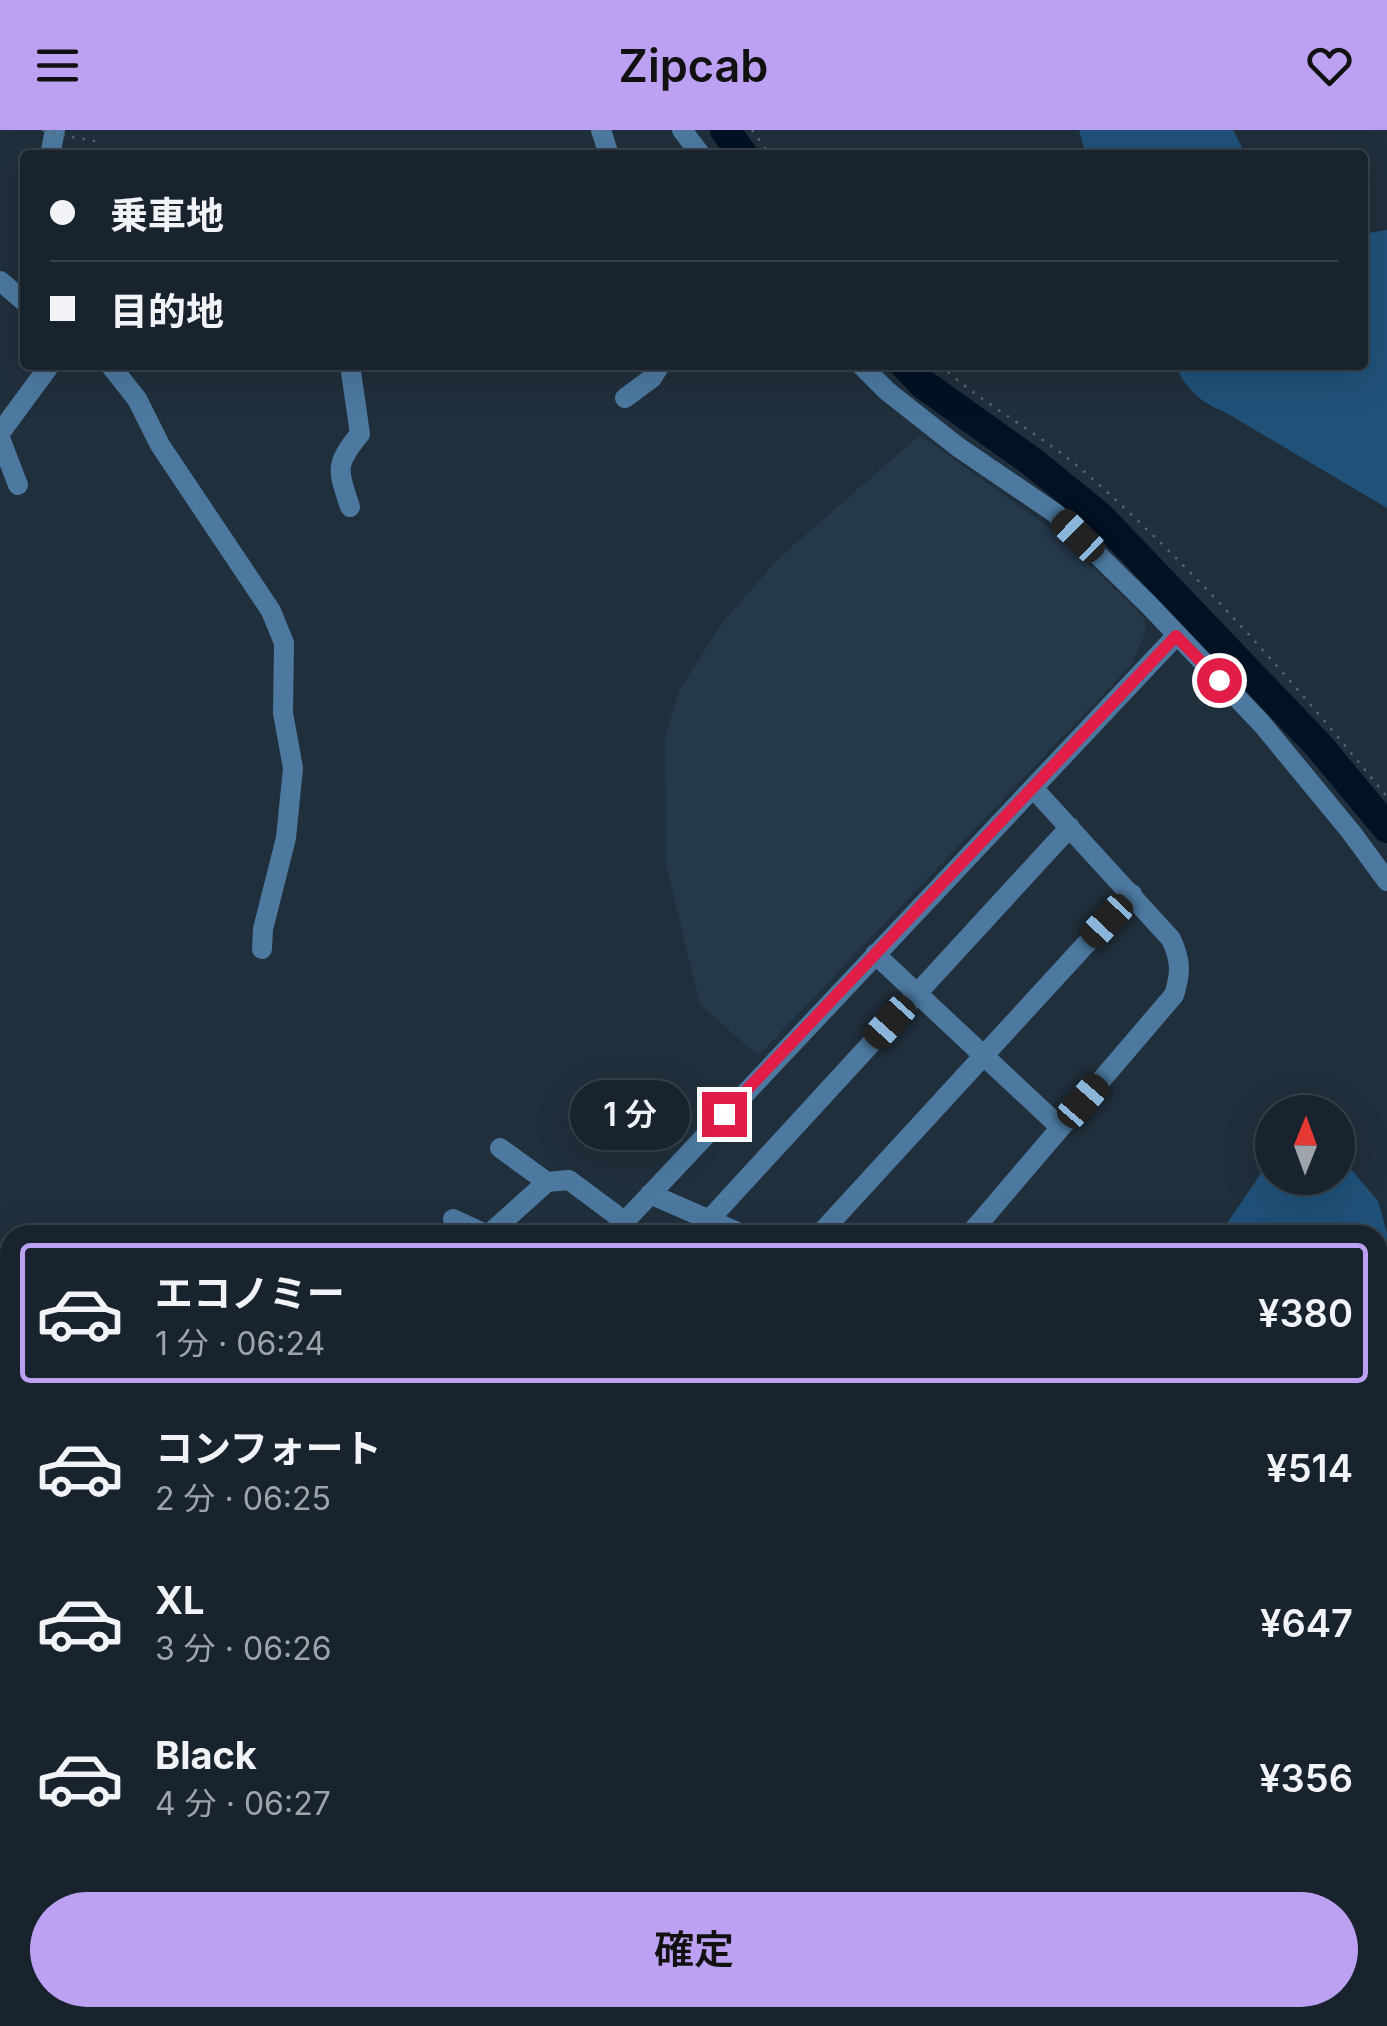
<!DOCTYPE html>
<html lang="ja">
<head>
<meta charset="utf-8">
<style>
	body { margin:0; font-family:Inter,"Noto Sans JP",sans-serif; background:#252f39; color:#f1f3f6; height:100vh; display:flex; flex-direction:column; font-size:38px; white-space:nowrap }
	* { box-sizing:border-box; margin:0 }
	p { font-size:32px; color:#9fa4aa }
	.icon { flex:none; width:55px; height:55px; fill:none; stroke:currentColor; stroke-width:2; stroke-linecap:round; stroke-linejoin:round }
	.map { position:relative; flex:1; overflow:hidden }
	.sheet { position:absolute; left:0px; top:1095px; width:1388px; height:802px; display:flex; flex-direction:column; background:#18232d; border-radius:30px 30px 0 0; box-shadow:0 10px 40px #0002,0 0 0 2px #364049 }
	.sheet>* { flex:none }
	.hud { position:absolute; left:20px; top:20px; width:1348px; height:220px; border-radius:10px; box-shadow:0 10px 40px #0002,0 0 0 2px #364049; display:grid; align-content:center; height:220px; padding:0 30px; background:#18232d }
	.needle { width:65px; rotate:1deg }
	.controls { position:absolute; left:1255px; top:965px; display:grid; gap:20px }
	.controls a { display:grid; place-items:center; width:100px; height:100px; border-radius:50%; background:#18232d; box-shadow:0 10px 40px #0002,0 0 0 2px #364049; font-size:50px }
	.end { position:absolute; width:45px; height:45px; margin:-22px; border:12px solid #e11d48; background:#fff; box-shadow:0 0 0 5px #fff }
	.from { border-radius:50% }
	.bubble { position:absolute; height:70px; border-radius:35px; background:#18232d; box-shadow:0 10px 40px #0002,0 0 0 2px #364049; font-size:32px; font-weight:600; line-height:70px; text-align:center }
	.car { position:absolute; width:30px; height:60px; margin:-30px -15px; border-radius:12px; box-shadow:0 0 8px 2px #0007; background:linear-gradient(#222 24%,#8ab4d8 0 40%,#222 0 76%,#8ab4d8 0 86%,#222 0) }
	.hud b { display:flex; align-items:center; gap:35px; height:95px; font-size:38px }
	.hud b+b { border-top:2px solid #364049 }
	.hud i { width:25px; height:25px; background:#f1f3f6 }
	ul { padding:18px 0 0; list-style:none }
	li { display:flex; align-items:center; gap:30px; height:140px; margin:0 20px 15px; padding:0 10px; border:5px solid transparent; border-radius:10px }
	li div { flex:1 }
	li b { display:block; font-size:38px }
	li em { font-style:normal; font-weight:600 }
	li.on { border-color:#bca0f2 }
	li>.icon { width:90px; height:90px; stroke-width:1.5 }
	.button { display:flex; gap:20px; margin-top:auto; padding:20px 30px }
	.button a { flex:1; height:115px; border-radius:60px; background:#bca0f2; color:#111; font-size:40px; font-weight:600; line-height:115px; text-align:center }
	header { display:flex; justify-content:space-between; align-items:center; height:130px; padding:0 30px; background:#bca0f2; color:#111; font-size:45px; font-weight:600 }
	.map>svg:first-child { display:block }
</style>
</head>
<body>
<header><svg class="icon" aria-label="menu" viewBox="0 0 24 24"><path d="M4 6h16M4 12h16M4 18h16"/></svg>Zipcab<svg class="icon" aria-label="heart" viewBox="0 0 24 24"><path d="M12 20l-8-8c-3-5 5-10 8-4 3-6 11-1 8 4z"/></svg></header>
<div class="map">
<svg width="1387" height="1896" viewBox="0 0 1387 1896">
	<rect width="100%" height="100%" fill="#202f3c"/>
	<path fill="#25394b" d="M 920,305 L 1059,405 L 1144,488 L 1146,500 L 1132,534 L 758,926 L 700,874 L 666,735 L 665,606 L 680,559 L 722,493 L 779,428 Z"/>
	<path fill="#205179" d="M 1079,0 L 1233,0 L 1246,25 L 1086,25 Z
		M 1387,100 L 1387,378 L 1223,281 C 1200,273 1185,257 1175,235 L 1362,235 L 1363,104 Z
		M 1338,1024 L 1378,1071 L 1387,1103 L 1387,1375 L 1378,1418 L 1378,1105 L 1209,1105 L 1228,1092 L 1272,1027 L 1272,1048 L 1338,1048 Z
		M 1034,1888 L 1235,1888 L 1231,1896 L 1034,1896 Z"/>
	<path fill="#001224" stroke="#3e4e5d" stroke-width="2.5" d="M 0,1458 L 10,1461 L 8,1788 L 0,1788 Z"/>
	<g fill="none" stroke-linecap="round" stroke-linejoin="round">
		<path stroke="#001224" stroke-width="30" d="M 725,0 L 743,25
			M 905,235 L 923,254 L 1031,331 L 1100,387 L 1319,616 L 1387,698"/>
		<path stroke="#586570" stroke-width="2.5" stroke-dasharray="2.5 8" stroke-linecap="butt" d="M 752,0 L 770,25
			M 72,7 L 100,12
			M 940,235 C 985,276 1041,304 1087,344 C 1197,441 1295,553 1387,667
			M 0,1423 L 10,1424
			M 0,1800 L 10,1801"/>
		<path stroke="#4d79a0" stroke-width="20" d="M 601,0 L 609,25
			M 682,0 L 701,25
			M 50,25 L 55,0
			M 0,151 L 25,172
			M 110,235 L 137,269 L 160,315 L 271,481 L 284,513 L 283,583 L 293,638 L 286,708 L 263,799 L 262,819
			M 861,235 L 887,261 L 958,317 L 1055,383 L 1149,475 L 1262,594 L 1351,702 L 1387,751
			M 625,268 L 652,248 L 660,235
			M 0,303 L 50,235
			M 0,308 L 18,355
			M 350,377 C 338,340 334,335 360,304 L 350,235
			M 875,824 L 1060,997
			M 500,1018 L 547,1052
			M 650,1064 L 744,1105
			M 453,1089 L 488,1105
			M 708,1091 L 1070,697
			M 488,1105 L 547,1052 L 569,1050 L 624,1091
			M 612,1105 L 1176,506
			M 819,1105 L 1132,764
			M 969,1105 L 1174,865 C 1181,843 1181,830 1171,809 L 1034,659
			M 0,1297 L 10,1297
			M 0,1858 L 10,1858
			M 174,1888 L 183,1896
			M 536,1896 L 539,1888"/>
		<path stroke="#586570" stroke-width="2.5" stroke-dasharray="2.5 8" stroke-linecap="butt" d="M 42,0 L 66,6"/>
	</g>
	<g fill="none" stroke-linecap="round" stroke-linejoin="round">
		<path stroke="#e11d48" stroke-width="12" d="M 724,984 L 1176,506 L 1219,550"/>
	</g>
</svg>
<div class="controls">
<a><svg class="needle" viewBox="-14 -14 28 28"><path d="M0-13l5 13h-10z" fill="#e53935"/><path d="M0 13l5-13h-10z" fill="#9fa4aa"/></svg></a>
</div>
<i class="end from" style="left:1219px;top:550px"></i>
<i class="end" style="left:724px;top:984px"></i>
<div class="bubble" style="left:570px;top:950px;width:120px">1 分</div>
<i class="car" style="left:1078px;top:406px;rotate:314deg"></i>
<i class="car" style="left:1107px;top:791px;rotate:223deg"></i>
<i class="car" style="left:890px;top:892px;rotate:222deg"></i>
<i class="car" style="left:1083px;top:971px;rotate:41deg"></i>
<div class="hud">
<b><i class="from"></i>乗車地</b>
<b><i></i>目的地</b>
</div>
<section class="sheet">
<ul>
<li class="on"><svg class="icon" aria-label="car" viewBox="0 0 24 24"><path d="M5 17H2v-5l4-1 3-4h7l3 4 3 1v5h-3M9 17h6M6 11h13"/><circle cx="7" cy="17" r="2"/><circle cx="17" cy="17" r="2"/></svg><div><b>エコノミー</b><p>1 分 · 06:24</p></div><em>¥380</em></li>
<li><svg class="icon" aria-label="car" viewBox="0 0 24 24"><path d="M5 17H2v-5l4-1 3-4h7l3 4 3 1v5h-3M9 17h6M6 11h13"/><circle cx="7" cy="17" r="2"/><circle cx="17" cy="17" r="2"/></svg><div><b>コンフォート</b><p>2 分 · 06:25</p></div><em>¥514</em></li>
<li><svg class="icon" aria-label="car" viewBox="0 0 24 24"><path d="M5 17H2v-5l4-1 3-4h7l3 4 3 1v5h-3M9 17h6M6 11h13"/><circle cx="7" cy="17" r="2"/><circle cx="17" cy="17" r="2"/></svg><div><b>XL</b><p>3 分 · 06:26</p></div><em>¥647</em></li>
<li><svg class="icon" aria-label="car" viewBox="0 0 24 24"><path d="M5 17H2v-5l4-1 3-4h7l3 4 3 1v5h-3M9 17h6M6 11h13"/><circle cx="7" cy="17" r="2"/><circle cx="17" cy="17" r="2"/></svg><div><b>Black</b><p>4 分 · 06:27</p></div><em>¥356</em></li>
</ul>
<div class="button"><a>確定</a></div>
</section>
</div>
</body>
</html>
